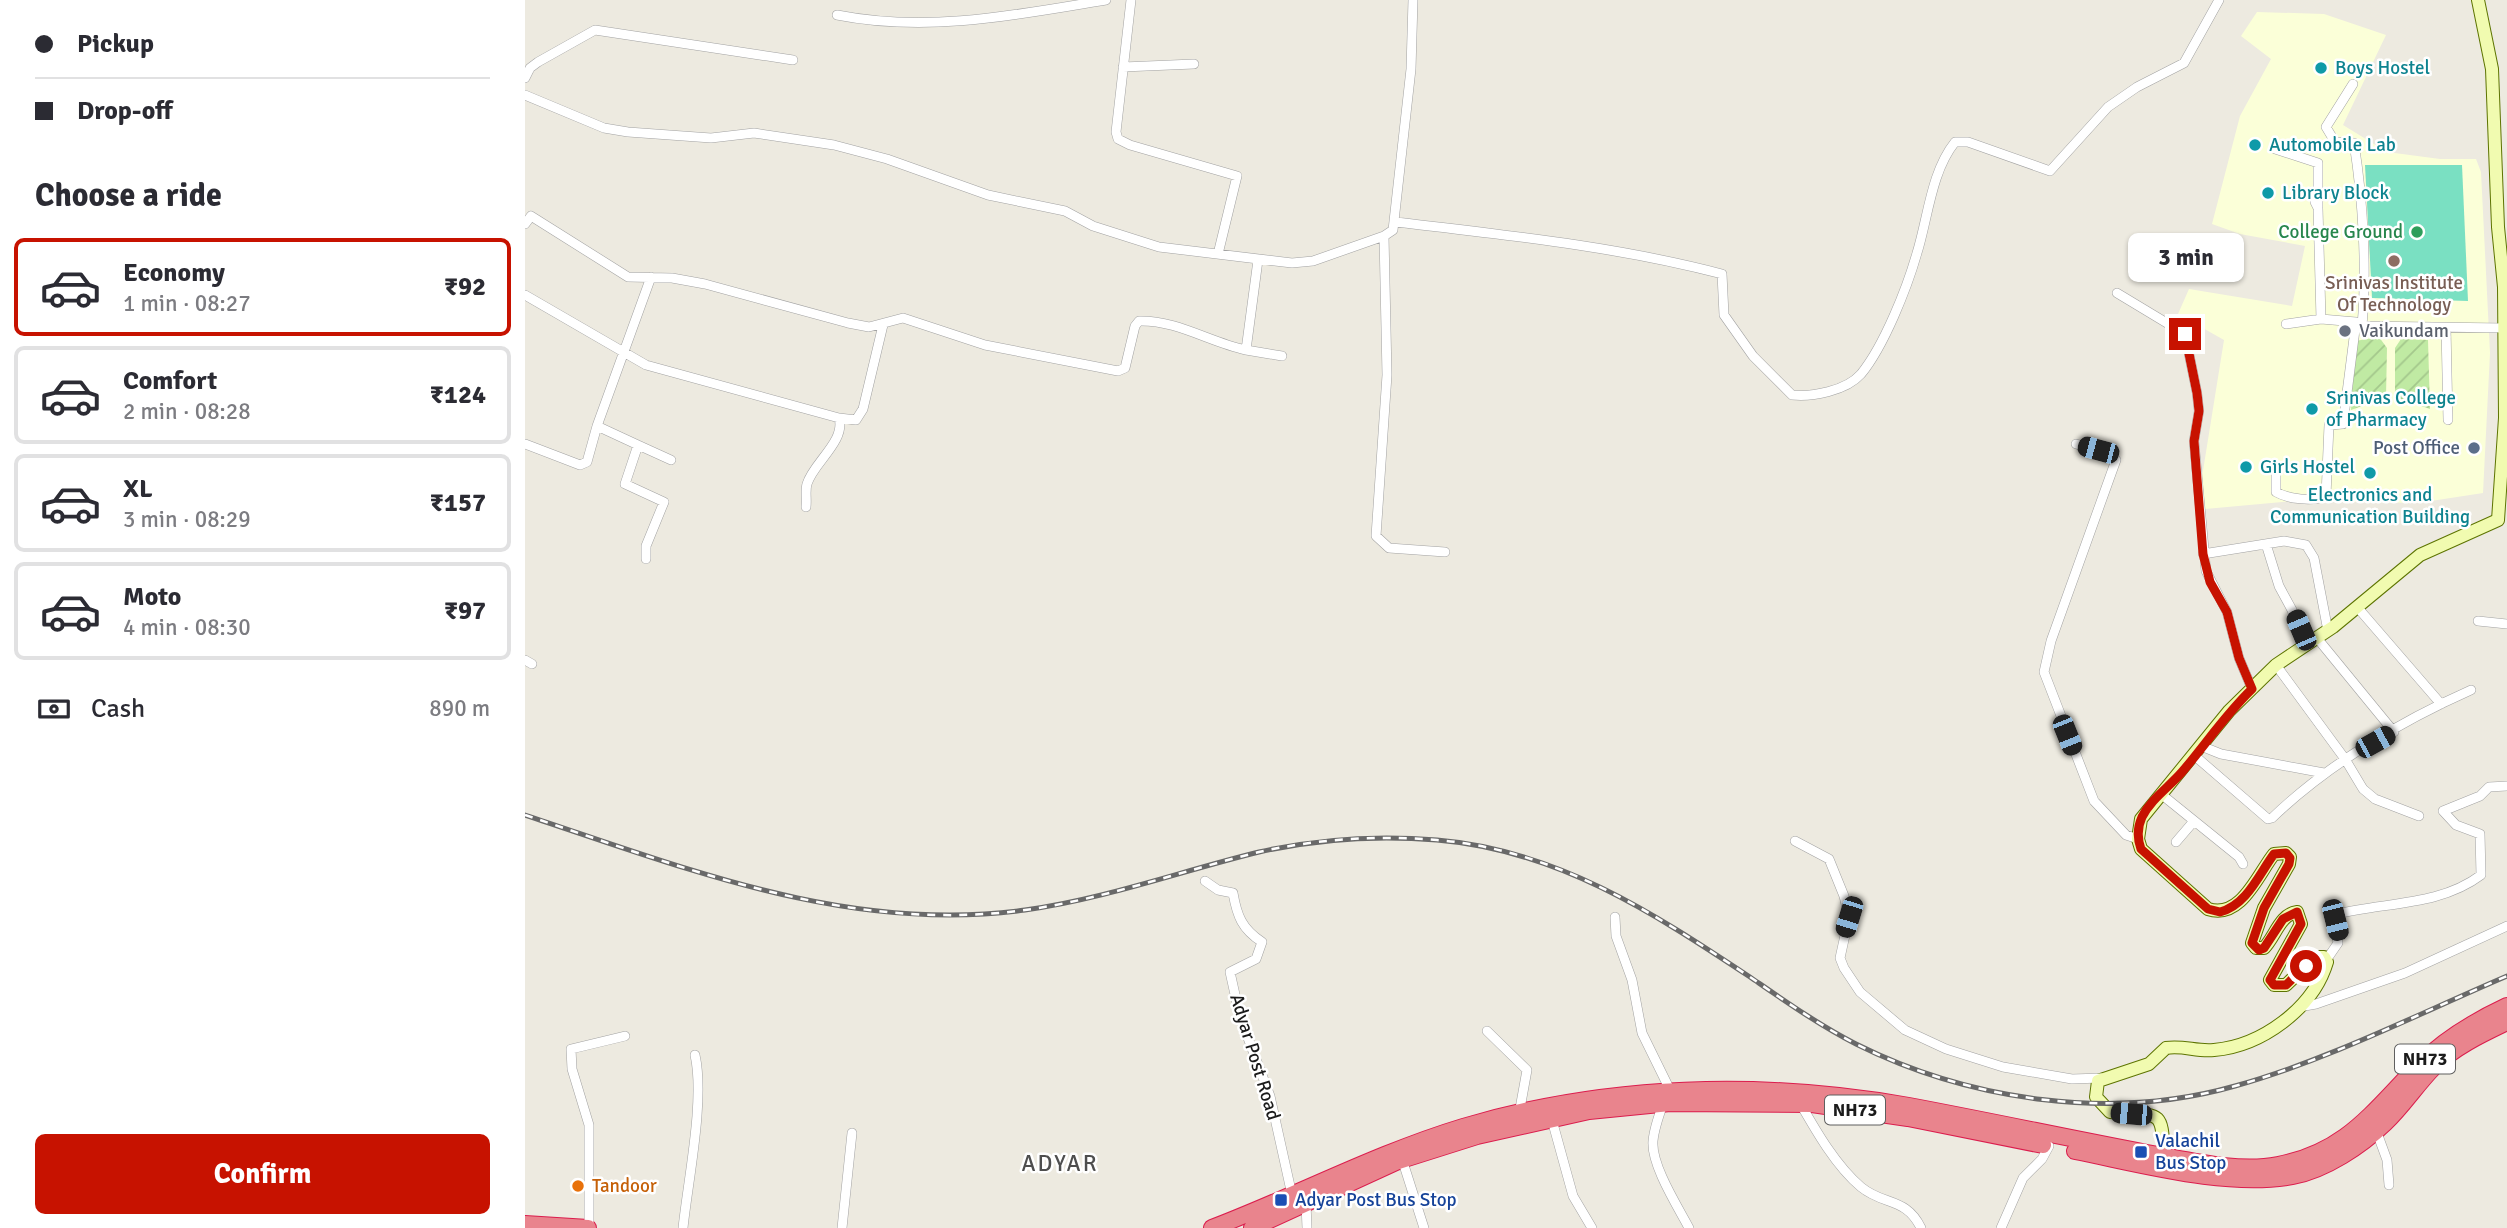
<!DOCTYPE html>
<html lang="en">
<head>
<meta charset="utf-8">
<style>
	body { margin:0; font-family:Signika,sans-serif; background:#f7f7f7; color:#2b2b33; height:100vh; display:flex; flex-direction:column; font-size:26px; white-space:nowrap }
	* { box-sizing:border-box; margin:0 }
	p { font-size:23px; color:#7c7c81 }
	.icon { flex:none; width:38px; height:38px; fill:none; stroke:currentColor; stroke-width:2; stroke-linecap:round; stroke-linejoin:round }
	.map { position:relative; flex:1; overflow:hidden }
	.drawer { display:flex; flex-direction:column; background:#fff; width:525px }
	.drawer>* { flex:none }
	.banner { display:grid; align-content:center; height:154px; padding:0 35px; background:#fff }
	.end { position:absolute; width:32px; height:32px; margin:-16px; border:9px solid #c71200; background:#fff; box-shadow:0 0 0 4px #fff }
	.from { border-radius:50% }
	.bubble { position:absolute; height:49px; border-radius:10px; background:#fff; box-shadow:0 2px 5px #0004; font-size:23px; font-weight:700; line-height:49px; text-align:center }
	.car { position:absolute; width:21px; height:42px; margin:-21px -10px; border-radius:9px; box-shadow:0 0 5px 2px #0007; background:linear-gradient(#222 24%,#8ab4d8 0 40%,#222 0 76%,#8ab4d8 0 86%,#222 0) }
	.banner b { display:flex; align-items:center; gap:24px; height:66px; font-size:26px }
	.banner b+b { border-top:2px solid #e1e1e2 }
	.banner i { width:18px; height:18px; background:#2b2b33 }
	ul { padding:0; list-style:none }
	li { display:flex; align-items:center; gap:21px; height:98px; margin:0 14px 10px; padding:0 21px; border:4px solid #e1e1e2; border-radius:10px }
	li div { flex:1 }
	li b { display:block; font-size:26px }
	li em { font-style:normal; font-weight:700 }
	li.current { border-color:#c71200 }
	li>.icon { width:63px; height:63px; stroke-width:1.5 }
	h2 { padding:0 35px; font-size:32px; line-height:84px }
	.pay { display:flex; align-items:center; gap:18px; height:77px; padding:0 35px; font-size:26px }
	.pay p { margin-inline-start:auto }
	.action { display:flex; gap:14px; margin-top:auto; padding:14px 35px }
	.action a { flex:1; height:80px; border-radius:10px; background:#c71200; color:#fff; font-size:28px; font-weight:700; line-height:80px; text-align:center }
	main { display:flex; flex:1; min-height:0 }
	.map>svg:first-child { display:block }
</style>
</head>
<body>
<main>
<section class="drawer">
<div class="banner">
<b><i class="from"></i>Pickup</b>
<b><i></i>Drop-off</b>
</div>
<h2>Choose a ride</h2>
<ul>
<li class="current"><svg class="icon" aria-label="car" viewBox="0 0 24 24"><path d="M5 17H2v-5l4-1 3-4h7l3 4 3 1v5h-3M9 17h6M6 11h13"/><circle cx="7" cy="17" r="2"/><circle cx="17" cy="17" r="2"/></svg><div><b>Economy</b><p>1 min · 08:27</p></div><em>₹92</em></li>
<li><svg class="icon" aria-label="car" viewBox="0 0 24 24"><path d="M5 17H2v-5l4-1 3-4h7l3 4 3 1v5h-3M9 17h6M6 11h13"/><circle cx="7" cy="17" r="2"/><circle cx="17" cy="17" r="2"/></svg><div><b>Comfort</b><p>2 min · 08:28</p></div><em>₹124</em></li>
<li><svg class="icon" aria-label="car" viewBox="0 0 24 24"><path d="M5 17H2v-5l4-1 3-4h7l3 4 3 1v5h-3M9 17h6M6 11h13"/><circle cx="7" cy="17" r="2"/><circle cx="17" cy="17" r="2"/></svg><div><b>XL</b><p>3 min · 08:29</p></div><em>₹157</em></li>
<li><svg class="icon" aria-label="car" viewBox="0 0 24 24"><path d="M5 17H2v-5l4-1 3-4h7l3 4 3 1v5h-3M9 17h6M6 11h13"/><circle cx="7" cy="17" r="2"/><circle cx="17" cy="17" r="2"/></svg><div><b>Moto</b><p>4 min · 08:30</p></div><em>₹97</em></li>
</ul>
<div class="pay"><svg class="icon" aria-label="cash" viewBox="0 0 24 24"><path d="M3 7h18v10H3z"/><circle cx="12" cy="12" r="2"/></svg>Cash<p>890 m</p></div>
<div class="action"><a>Confirm</a></div>
</section>
<div class="map">
<svg width="1982" height="1228" viewBox="0 0 1982 1228">
	<defs>
		<pattern id="garden-furrows" width="10" height="10" patternUnits="userSpaceOnUse" patternTransform="scale(1.75)"><rect width="10" height="10" fill="#c0eaa3"/><path d="M-1 1l2-2M0 10L10 0M9 11l2-2" fill="none" stroke="#a4c88c"/></pattern>
	</defs>
	<rect width="100%" height="100%" fill="#edeae0"/>
	<path fill="#fbffd8" d="M 1732,12 L 1799,14 L 1861,35 L 1818,125 L 1862,152 L 1915,159 L 1951,159 L 1956,172 L 1965,353 L 1958,493 L 1893,503 L 1769,501 L 1680,509 L 1677,477 L 1699,340 L 1653,314 L 1664,289 L 1767,306 L 1780,246 L 1715,234 L 1687,224 L 1715,116 L 1746,59 L 1716,36 Z"/>
	<path fill="url(#garden-furrows)" d="M 1854,337 L 1862,348 L 1861,397 L 1826,410 L 1830,341 Z
		M 1876,339 L 1903,340 L 1905,409 L 1870,397 L 1870,348 Z"/>
	<path fill="#7ae0c2" d="M 1840,165 L 1937,165 L 1943,301 L 1847,298 Z"/>
	<g fill="none" stroke-linecap="round" stroke-linejoin="round">
		<defs>
			<path id="street" d="M 606,0 L 591,132 L 593,139 L 605,145 L 712,176 L 693,254
				M 312,15 C 403,33 491,15 581,0
				M 598,67 L 669,64
				M 0,78 L 5,68 L 13,62 L 70,30 L 268,60
				M 1828,84 L 1801,127 L 1810,142 L 1829,143 C 1838,200 1842,269 1837,326
				M 0,95 L 79,128 L 103,132 L 186,138 L 229,133 L 309,145 L 362,159 L 463,195 L 540,211 L 568,226 L 634,247 L 767,263 L 788,261 L 859,236 L 868,230 L 886,69 L 888,0
				M 1750,149 L 1793,163 L 1793,207
				M 1790,202 L 1793,208 L 1796,319 L 1831,322
				M 871,222 C 980,235 1090,246 1197,274 L 1199,315 L 1228,356 L 1267,395 C 1287,397 1321,391 1336,374 C 1359,346 1382,288 1392,253 C 1403,218 1406,172 1430,142 L 1443,142 L 1525,171 L 1583,107 L 1612,87 L 1659,63 L 1694,0
				M 0,224 L 6,216 L 103,277 L 147,278 L 180,284 L 323,323 L 344,327 L 378,318 L 460,345 L 593,371 L 600,368 L 610,326 L 614,321 C 652,320 684,342 721,350 L 733,260
				M 859,236 L 862,375 L 851,536 L 864,548 L 920,552
				M 1592,293 L 1660,334 L 1672,393 L 1674,411 L 1669,441 L 1681,571 L 1702,612 L 1714,658 L 1727,689
				M 0,295 L 121,365 L 314,418 C 321,441 288,463 282,484 C 280,490 282,500 281,507
				M 1761,324 L 1796,319
				M 1921,328 L 1923,420
				M 721,350 L 757,356
				M 314,418 L 331,420 L 338,409 L 358,325
				M 0,444 L 55,465 L 62,462 L 72,426
				M 1551,444 L 1584,453 L 1591,460 L 1526,641 L 1519,672 L 1569,801 L 1601,835 L 1613,839
				M 113,445 L 146,460
				M 1751,471 L 1751,492 C 1763,499 1788,502 1801,496 L 1804,425 L 1818,424 L 1831,322 L 1837,326 L 1979,328
				M 1741,544 L 1754,586 L 1767,610 L 1779,647
				M 1678,554 L 1759,541 L 1781,545 L 1789,558 L 1803,631
				M 121,559 L 121,546 L 139,502 L 100,484 L 113,445 L 72,426 L 126,277
				M 1833,608 L 1916,704
				M 1953,621 L 1982,624
				M 1792,638 L 1869,732
				M 0,660 L 7,664
				M 1751,665 L 1820,759 L 1838,789 L 1850,799 L 1894,816
				M 1676,746 L 1696,754 L 1799,773
				M 1670,756 L 1743,819 L 1747,818 C 1802,765 1876,721 1946,690
				M 1636,794 L 1714,857 L 1718,864
				M 1270,841 L 1304,859 L 1319,896 L 1324,917 L 1315,958 L 1319,968 L 1335,992 L 1380,1030 L 1421,1049 L 1478,1067 L 1547,1079 L 1576,1078
				M 1651,842 L 1669,821
				M 680,881 L 693,890 L 708,893 C 712,916 717,929 737,942 L 731,959 L 705,972 L 715,1017 L 745,1096 L 767,1195
				M 1090,917 L 1091,936 L 1107,980 L 1117,1033 L 1146,1092
				M 1802,959 L 1813,943 L 1809,920 L 1812,914 C 1860,902 1915,906 1956,875 L 1955,834 L 1931,825 L 1918,811 L 1955,796 L 1964,787 L 1982,786
				M 1774,1007 L 1791,1004 L 1880,973 L 1982,926
				M 962,1031 L 1002,1070 L 994,1114
				M 1275,1103 C 1291,1131 1311,1166 1336,1187 C 1359,1206 1381,1197 1396,1228
				M 1138,1104 C 1134,1115 1129,1129 1128,1141 C 1126,1165 1153,1207 1164,1228
				M 1027,1120 L 1048,1196 L 1067,1228
				M 1851,1130 L 1862,1160 L 1864,1185
				M 877,1159 L 899,1228
				M 781,1203 L 782,1228
				M 64,1228 L 64,1125 L 47,1069 L 46,1049 L 100,1036
				M 158,1228 C 163,1180 180,1100 170,1055
				M 317,1228 L 327,1133
				M 1476,1228 L 1498,1178 L 1517,1159 L 1524,1146"/>
			<path id="secondary" d="M 1640,1164 C 1635,1108 1642,1116 1585,1112 L 1571,1097 L 1573,1081 L 1624,1064 L 1641,1048 C 1658,1045 1672,1052 1689,1050 C 1736,1046 1788,1009 1802,962 L 1799,957 L 1790,957 L 1761,985 L 1749,985 L 1745,980 L 1776,924 L 1772,912 C 1755,914 1750,937 1739,948 L 1731,948 L 1727,943 L 1739,908 L 1764,864 L 1765,857 L 1761,853 L 1749,854 C 1733,874 1716,920 1683,909 L 1616,849 L 1613,839 L 1616,819 L 1704,711 L 1751,665 L 1808,627 L 1895,555 L 1973,520 L 1980,418 L 1979,287 L 1973,227 L 1967,69 L 1953,0"/>
			<path id="highway" d="M 1550,1151 C 1616,1164 1701,1188 1768,1176 C 1800,1170 1836,1146 1860,1123 C 1878,1106 1892,1084 1909,1067 C 1929,1047 1957,1034 1982,1022
				M 0,1224 L 63,1228
				M 687,1228 C 771,1196 852,1153 938,1127 C 1082,1084 1237,1080 1384,1106 C 1464,1121 1543,1138 1622,1153 C 1663,1160 1712,1173 1753,1165 C 1823,1152 1849,1109 1896,1063 C 1921,1038 1950,1021 1982,1006
				M 727,1228 L 873,1161 L 952,1136 L 1064,1111 L 1145,1103 L 1287,1104 L 1383,1118 L 1518,1145"/>
		</defs>
		<use href="#street" stroke="#a2a2a2" stroke-width="10"/>
		<use href="#secondary" stroke="#5d7401" stroke-width="14"/>
		<use href="#highway" stroke="#db1d4d" stroke-width="18"/>
		<use href="#street" stroke="#fff" stroke-width="9"/>
		<use href="#secondary" stroke="#f1fbb0" stroke-width="12"/>
		<use href="#highway" stroke="#e9848d" stroke-width="16"/>
		<defs>
			<path id="rail" d="M 0,815 C 163,869 325,934 500,910 C 580,899 656,871 734,852 C 792,839 852,835 912,840 C 1032,850 1127,912 1225,977 C 1260,1001 1294,1025 1331,1044 C 1445,1101 1587,1121 1710,1086 C 1803,1060 1893,1014 1982,976"/>
		</defs>
		<use href="#rail" stroke="#696969" stroke-width="5"/>
		<use href="#rail" stroke="#fff" stroke-width="2.5" stroke-dasharray="8" stroke-linecap="butt"/>
	</g>
	<g fill="none" stroke-linecap="round" stroke-linejoin="round">
		<path stroke="#c71200" stroke-width="9" d="M 1660,334 L 1672,393 L 1674,411 L 1669,441 L 1678,554 L 1685,582 L 1702,612 L 1714,658 L 1727,689 C 1700,715 1681,744 1657,772 C 1644,787 1626,799 1617,817 C 1612,828 1612,838 1616,849 L 1683,909 L 1695,912 C 1722,905 1734,874 1749,854 L 1761,853 L 1765,858 L 1764,864 L 1739,908 L 1727,943 L 1734,950 L 1739,948 L 1758,919 L 1772,912 L 1776,924 L 1745,980 L 1749,985 L 1761,985 L 1781,966"/>
	</g>
	<g fill="#0f9aa8" stroke="#fff" stroke-width="2.5">
		<circle cx="1796" cy="68" r="7"/>
		<circle cx="1730" cy="145" r="7"/>
		<circle cx="1743" cy="193" r="7"/>
		<circle cx="1787" cy="409" r="7"/>
		<circle cx="1721" cy="467" r="7"/>
		<circle cx="1845" cy="473" r="7"/>
	</g>
	<circle fill="#2e9e5b" stroke="#fff" stroke-width="2.5" cx="1892" cy="232" r="7"/>
	<circle fill="#8d6e63" stroke="#fff" stroke-width="2.5" cx="1869" cy="261" r="7"/>
	<circle fill="#6b7280" stroke="#fff" stroke-width="2.5" cx="1820" cy="331" r="7"/>
	<circle fill="#5c6f8a" stroke="#fff" stroke-width="2.5" cx="1949" cy="448" r="7"/>
	<g fill="#1a4fb4" stroke="#fff" stroke-width="2.5">
		<rect x="1609" y="1145" width="14" height="14" rx="3.5"/>
		<rect x="749" y="1193" width="14" height="14" rx="3.5"/>
	</g>
	<circle fill="#e8710a" stroke="#fff" stroke-width="2.5" cx="53" cy="1186" r="7"/>
	<g text-anchor="middle" dominant-baseline="central" stroke-width="5" stroke-linejoin="round" paint-order="stroke">
		<g fill="#fff" stroke="#5f5f5f" stroke-width="2">
			<rect x="1870" y="1044.5" width="60" height="29" rx="5"/>
			<rect x="1300" y="1095.5" width="60" height="29" rx="5"/>
		</g>
		<g font-size="18" font-weight="bold" fill="#1b1b1b">
			<text x="1900" y="1059">NH73</text>
			<text x="1330" y="1110">NH73</text>
		</g>
		<g font-size="19" fill="#0d838f" stroke="#fff" text-anchor="start">
			<text x="1810" y="68">Boys Hostel</text>
			<text x="1744" y="145">Automobile Lab</text>
			<text x="1757" y="193">Library Block</text>
			<text x="1801" y="398">Srinivas College<tspan x="1801" dy="22">of Pharmacy</tspan></text>
			<text x="1735" y="467">Girls Hostel</text>
			<text x="1845" y="495" text-anchor="middle">Electronics and<tspan x="1845" dy="22">Communication Building</tspan></text>
		</g>
		<g font-size="19" fill="#27864d" stroke="#fff" text-anchor="end">
			<text x="1878" y="232">College Ground</text>
		</g>
		<g font-size="19" fill="#785e54" stroke="#fff">
			<text x="1869" y="283">Srinivas Institute<tspan x="1869" dy="22">Of Technology</tspan></text>
		</g>
		<g font-size="19" fill="#5b616d" stroke="#fff" text-anchor="start">
			<text x="1834" y="331">Vaikundam</text>
		</g>
		<g font-size="19" fill="#4e5e75" stroke="#fff" text-anchor="end">
			<text x="1935" y="448">Post Office</text>
		</g>
		<g font-size="19" fill="#1b1b1b" stroke="#fff">
			<text transform="translate(730 1057) rotate(73)">Adyar Post Road</text>
		</g>
		<g font-size="19" fill="#164399" stroke="#fff" text-anchor="start">
			<text x="1630" y="1141">Valachil<tspan x="1630" dy="22">Bus Stop</tspan></text>
			<text x="770" y="1200">Adyar Post Bus Stop</text>
		</g>
		<g font-size="19" fill="#c56008" stroke="#fff" text-anchor="start">
			<text x="67" y="1186">Tandoor</text>
		</g>
		<g font-size="23" letter-spacing="2" fill="#4e4e4e" stroke="#fff">
			<text x="535" y="1163">ADYAR</text>
		</g>
	</g>
</svg>
<i class="end from" style="left:1781px;top:966px"></i>
<i class="end" style="left:1660px;top:334px"></i>
<div class="bubble" style="left:1603px;top:233px;width:116px">3 min</div>
<i class="car" style="left:1573px;top:450px;rotate:285deg"></i>
<i class="car" style="left:1776px;top:630px;rotate:337deg"></i>
<i class="car" style="left:1542px;top:735px;rotate:158deg"></i>
<i class="car" style="left:1850px;top:742px;rotate:61deg"></i>
<i class="car" style="left:1324px;top:917px;rotate:197deg"></i>
<i class="car" style="left:1810px;top:920px;rotate:166deg"></i>
<i class="car" style="left:1606px;top:1114px;rotate:275deg"></i>
</div>
</main>
</body>
</html>
